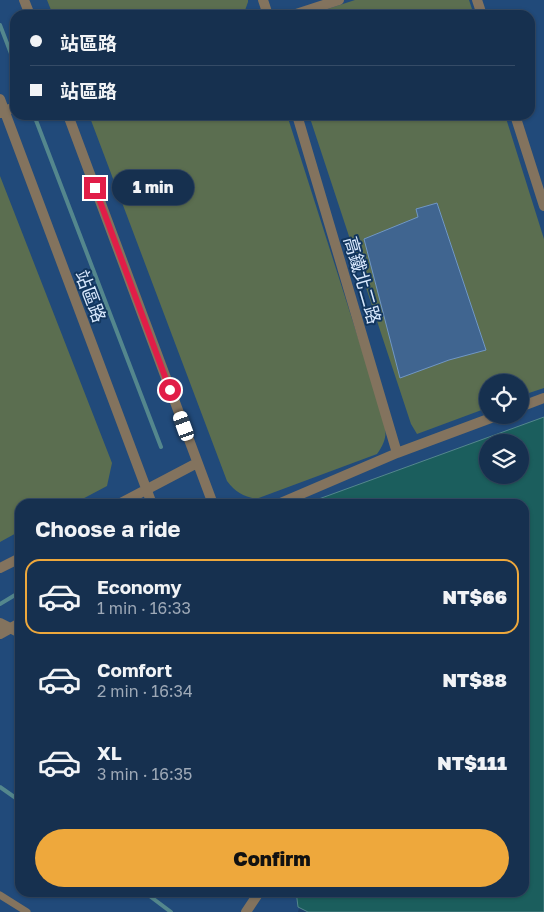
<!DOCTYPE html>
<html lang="en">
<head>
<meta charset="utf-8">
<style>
	body { margin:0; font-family:"Golos Text","Noto Sans TC",sans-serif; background:#1f3856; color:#f1f3f6; height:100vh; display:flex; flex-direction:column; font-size:19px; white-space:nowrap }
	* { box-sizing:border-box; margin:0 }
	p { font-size:16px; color:#9ea9b7 }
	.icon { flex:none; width:28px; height:28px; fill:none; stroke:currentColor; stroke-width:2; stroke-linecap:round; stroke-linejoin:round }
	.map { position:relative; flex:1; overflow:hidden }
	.details { position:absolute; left:15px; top:499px; width:514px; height:398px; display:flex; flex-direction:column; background:#16304f; border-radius:15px; box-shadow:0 1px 4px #0004,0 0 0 1px #354b66 }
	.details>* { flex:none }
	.hud { position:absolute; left:10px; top:10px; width:525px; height:110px; border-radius:15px; box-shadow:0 1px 4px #0004,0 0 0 1px #354b66; display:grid; align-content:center; height:110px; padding:0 20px; background:#16304f }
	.buttons { position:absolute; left:479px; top:374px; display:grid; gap:10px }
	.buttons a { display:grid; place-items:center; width:50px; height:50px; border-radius:50%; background:#16304f; box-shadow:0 1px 4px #0004,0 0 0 1px #354b66; font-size:25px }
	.end { position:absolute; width:22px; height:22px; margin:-11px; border:6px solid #e11d48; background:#fff; box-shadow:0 0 0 2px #fff }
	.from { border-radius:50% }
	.bubble { position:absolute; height:35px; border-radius:18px; background:#16304f; box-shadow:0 1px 4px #0004,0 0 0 1px #354b66; font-size:16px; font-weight:800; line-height:35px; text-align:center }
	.car { position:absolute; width:15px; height:30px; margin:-15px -8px; border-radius:6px; box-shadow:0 0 4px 1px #0007; background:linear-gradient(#fff 24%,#345 0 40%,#fff 0 76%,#345 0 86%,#fff 0) }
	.hud b { display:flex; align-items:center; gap:18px; height:48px; font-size:19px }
	.hud b+b { border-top:1px solid #354b66 }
	.hud i { width:12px; height:12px; background:#f1f3f6 }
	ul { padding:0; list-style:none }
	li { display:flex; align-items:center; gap:15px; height:75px; margin:0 10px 8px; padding:0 10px; border:2px solid transparent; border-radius:15px }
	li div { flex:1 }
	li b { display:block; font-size:19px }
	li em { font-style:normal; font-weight:800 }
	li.on { border-color:#eea83c }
	li>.icon { width:45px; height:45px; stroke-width:1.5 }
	h2 { padding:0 20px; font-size:22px; line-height:60px }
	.button { display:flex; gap:10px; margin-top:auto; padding:10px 20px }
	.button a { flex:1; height:58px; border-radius:30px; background:#eea83c; color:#111; font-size:20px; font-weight:800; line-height:58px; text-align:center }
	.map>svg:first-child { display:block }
</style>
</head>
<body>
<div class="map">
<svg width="544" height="912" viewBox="0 0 544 912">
	<rect width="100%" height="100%" fill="#1d4069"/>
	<path fill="#214a7a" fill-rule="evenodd" d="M 0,0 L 544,0 L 544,428 L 488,442 L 355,504 L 20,504 L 20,891 L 304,891 L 298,912 L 0,912 ZM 15,15 L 530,15 L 530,115 L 15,115 ZM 488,382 L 520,382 L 520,415 L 488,415 Z"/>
	<path fill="#5b6e50" d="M 47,0 L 248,0 L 248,2 L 244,13 L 241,15 L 53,15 Z
		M 355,0 L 469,0 L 474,15 L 309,15 Z
		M 89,115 L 287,115 L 383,416 C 387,433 387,440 377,454 L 256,499 C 243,496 235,492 227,481 Z
		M 309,115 L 505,115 L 544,239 L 544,388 L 520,396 L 520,382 L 488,382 L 487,408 L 417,434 L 411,424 Z
		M 0,176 L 112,463 L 107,486 L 73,504 L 20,504 L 20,531 L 0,542 Z"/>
	<path fill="#1b5e5d" stroke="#54878d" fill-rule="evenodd" d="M 544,417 L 544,912 L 308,912 L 298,907 L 296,891 L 524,891 L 524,504 L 305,504 ZM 488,442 L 520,442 L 520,475 L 488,475 Z"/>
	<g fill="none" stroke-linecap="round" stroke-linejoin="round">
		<path stroke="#54878d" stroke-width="4" d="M 0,25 L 15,64
			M 34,115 L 161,447
			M 0,604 L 20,592
			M 0,787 L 20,801
			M 143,891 L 171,912"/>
	</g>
	<path fill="#406590" stroke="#7097c5" d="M 437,203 L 486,350 L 449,360 L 400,378 L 364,239 L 418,217 L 416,209 Z"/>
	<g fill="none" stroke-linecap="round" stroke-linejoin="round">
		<path stroke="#83735e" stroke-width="7" d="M 0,895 L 27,912"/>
		<path stroke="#83735e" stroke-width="10" d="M 24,0 L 30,15
			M 263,0 L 268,15
			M 477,0 L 482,15
			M 293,15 L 339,0
			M 0,99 L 152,504
			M 0,113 L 15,107
			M 68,115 L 213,504
			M 297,115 L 397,453
			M 515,115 L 544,206
			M 520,407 L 544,398
			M 119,504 L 197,463
			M 278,504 L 397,453 L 499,415
			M 0,568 L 20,558
			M 0,623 L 20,633
			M 0,634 L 20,623
			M 246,912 L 260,891"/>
	</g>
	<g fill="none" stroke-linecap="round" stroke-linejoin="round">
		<path stroke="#e11d48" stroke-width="6" d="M 95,188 L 170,390"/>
	</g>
	<g text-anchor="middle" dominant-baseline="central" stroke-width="4" stroke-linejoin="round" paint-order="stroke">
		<g font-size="18" fill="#d8e8fd" stroke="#12365e">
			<text transform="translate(363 280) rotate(74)">高鐵北二路</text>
			<text transform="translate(91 296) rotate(69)">站區路</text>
		</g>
	</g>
</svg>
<div class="buttons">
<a><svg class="icon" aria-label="locate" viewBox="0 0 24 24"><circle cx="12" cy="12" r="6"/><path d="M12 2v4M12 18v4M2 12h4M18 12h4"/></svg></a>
<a><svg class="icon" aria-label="layers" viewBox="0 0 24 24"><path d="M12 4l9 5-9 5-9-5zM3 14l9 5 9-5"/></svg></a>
</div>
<i class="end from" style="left:170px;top:390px"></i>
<i class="end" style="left:95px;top:188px"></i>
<div class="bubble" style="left:112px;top:170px;width:82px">1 min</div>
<i class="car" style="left:184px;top:426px;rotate:340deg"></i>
<div class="hud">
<b><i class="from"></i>站區路</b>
<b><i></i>站區路</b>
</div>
<section class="details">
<h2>Choose a ride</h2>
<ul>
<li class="on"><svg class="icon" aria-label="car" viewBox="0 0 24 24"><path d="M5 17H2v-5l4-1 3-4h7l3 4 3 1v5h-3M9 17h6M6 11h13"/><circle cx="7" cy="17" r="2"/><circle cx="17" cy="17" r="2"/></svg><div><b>Economy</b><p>1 min · 16:33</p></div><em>NT$66</em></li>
<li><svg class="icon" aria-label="car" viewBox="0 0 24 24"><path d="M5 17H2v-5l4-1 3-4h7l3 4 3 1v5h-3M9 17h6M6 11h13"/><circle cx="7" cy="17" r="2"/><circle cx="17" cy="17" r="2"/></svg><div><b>Comfort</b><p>2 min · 16:34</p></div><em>NT$88</em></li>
<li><svg class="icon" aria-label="car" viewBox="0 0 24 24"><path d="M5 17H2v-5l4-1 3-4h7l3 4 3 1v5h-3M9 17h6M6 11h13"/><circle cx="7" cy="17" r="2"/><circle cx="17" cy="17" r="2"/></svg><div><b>XL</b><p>3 min · 16:35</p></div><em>NT$111</em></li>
</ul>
<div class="button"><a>Confirm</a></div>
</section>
</div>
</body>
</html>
